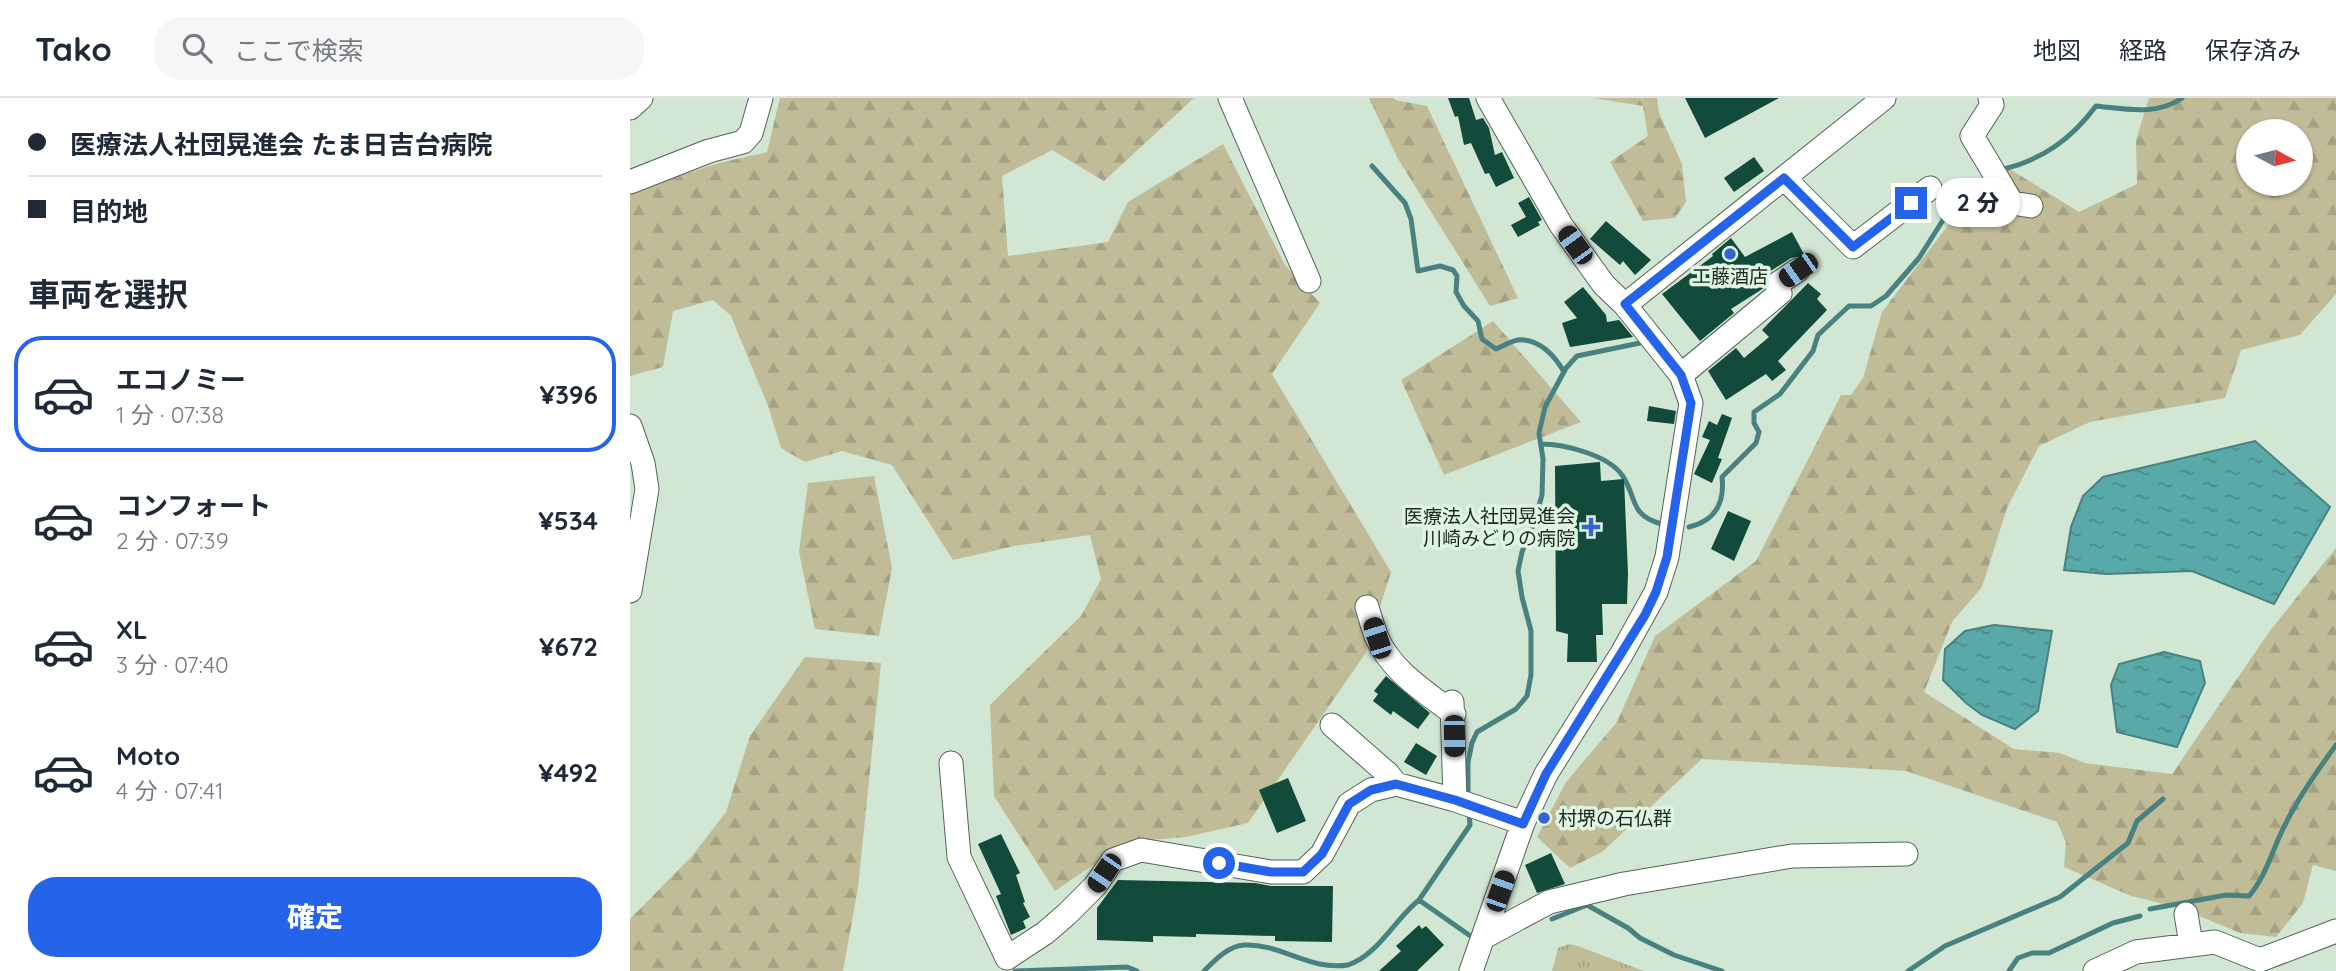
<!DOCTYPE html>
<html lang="ja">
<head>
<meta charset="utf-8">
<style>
	body { margin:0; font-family:Quicksand,"Noto Sans JP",sans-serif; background:#f6f6f7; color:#1f2937; height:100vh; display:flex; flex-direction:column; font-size:26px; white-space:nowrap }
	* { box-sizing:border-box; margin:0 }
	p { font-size:23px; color:#747a83 }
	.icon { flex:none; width:38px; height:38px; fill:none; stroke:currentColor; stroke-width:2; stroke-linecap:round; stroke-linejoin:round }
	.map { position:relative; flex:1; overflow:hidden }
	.panel { display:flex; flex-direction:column; background:#fff; width:630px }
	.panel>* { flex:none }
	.banner { display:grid; align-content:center; height:154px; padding:0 28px; background:#fff }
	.needle { width:46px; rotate:97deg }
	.tools { position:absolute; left:1606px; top:21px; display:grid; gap:14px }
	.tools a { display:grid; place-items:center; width:77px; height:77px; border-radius:50%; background:#fff; box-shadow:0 2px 5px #0004; font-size:35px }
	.end { position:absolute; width:32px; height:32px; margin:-16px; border:9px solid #2563eb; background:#fff; box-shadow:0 0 0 4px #fff }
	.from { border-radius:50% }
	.bubble { position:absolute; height:49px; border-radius:24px; background:#fff; box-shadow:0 2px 5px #0004; font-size:23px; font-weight:800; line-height:49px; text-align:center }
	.car { position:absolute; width:21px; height:42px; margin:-21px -10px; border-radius:9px; box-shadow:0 0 5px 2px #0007; background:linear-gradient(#222 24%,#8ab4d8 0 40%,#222 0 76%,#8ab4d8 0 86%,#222 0) }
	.banner b { display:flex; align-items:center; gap:24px; height:66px; font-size:26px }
	.banner b+b { border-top:2px solid #e0e1e3 }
	.banner i { width:18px; height:18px; background:#1f2937 }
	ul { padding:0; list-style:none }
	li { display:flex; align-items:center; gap:21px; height:116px; margin:0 14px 10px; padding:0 14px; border:4px solid transparent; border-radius:28px }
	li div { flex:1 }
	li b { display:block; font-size:26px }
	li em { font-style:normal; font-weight:800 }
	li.selected { border-color:#2563eb }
	li>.icon { width:63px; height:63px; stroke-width:1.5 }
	h2 { padding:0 28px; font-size:32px; line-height:84px }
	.cta { display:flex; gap:14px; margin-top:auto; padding:14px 28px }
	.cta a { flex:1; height:80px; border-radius:28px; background:#2563eb; color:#fff; font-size:28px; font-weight:800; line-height:80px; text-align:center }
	header { display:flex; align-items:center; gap:42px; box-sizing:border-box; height:98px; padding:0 35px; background:#fff; border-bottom:2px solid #e0e1e3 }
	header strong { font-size:33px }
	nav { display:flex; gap:38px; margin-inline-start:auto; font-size:24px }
	.search { width:490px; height:63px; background:#f6f6f7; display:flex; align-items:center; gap:18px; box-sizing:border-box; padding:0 24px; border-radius:28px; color:#747a83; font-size:26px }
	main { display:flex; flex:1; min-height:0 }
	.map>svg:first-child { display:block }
</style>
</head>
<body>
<header>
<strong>Tako</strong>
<div class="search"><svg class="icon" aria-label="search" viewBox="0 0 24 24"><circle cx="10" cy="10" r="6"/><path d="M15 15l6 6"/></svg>ここで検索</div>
<nav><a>地図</a><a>経路</a><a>保存済み</a></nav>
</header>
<main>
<section class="panel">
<div class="banner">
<b><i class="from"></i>医療法人社団晃進会 たま日吉台病院</b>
<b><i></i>目的地</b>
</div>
<h2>車両を選択</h2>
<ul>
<li class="selected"><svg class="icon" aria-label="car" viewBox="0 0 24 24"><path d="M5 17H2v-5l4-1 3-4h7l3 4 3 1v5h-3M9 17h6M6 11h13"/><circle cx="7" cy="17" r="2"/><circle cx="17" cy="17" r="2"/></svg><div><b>エコノミー</b><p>1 分 · 07:38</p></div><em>¥396</em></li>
<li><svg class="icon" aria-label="car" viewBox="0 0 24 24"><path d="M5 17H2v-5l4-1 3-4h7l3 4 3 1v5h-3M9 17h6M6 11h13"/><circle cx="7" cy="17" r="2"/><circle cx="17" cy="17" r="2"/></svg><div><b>コンフォート</b><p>2 分 · 07:39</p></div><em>¥534</em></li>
<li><svg class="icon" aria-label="car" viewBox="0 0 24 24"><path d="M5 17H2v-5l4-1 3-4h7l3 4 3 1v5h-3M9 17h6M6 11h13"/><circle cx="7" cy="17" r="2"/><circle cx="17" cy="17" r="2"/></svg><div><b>XL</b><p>3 分 · 07:40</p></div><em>¥672</em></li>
<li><svg class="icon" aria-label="car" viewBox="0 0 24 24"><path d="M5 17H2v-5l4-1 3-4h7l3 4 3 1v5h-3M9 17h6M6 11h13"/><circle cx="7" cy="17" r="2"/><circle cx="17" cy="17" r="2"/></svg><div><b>Moto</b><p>4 分 · 07:41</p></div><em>¥492</em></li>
</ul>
<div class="cta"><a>確定</a></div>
</section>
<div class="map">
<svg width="1706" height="873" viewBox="0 0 1706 873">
	<defs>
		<pattern id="forest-firs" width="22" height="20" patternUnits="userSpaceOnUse" patternTransform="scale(1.75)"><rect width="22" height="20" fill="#c1bc98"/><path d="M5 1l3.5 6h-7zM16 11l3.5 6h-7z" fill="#a5a183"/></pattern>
		<pattern id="park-tufts" width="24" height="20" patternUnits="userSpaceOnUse" patternTransform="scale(1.75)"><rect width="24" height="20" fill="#c1bc98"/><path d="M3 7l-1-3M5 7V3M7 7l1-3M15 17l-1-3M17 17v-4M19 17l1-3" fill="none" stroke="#a5a183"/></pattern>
		<pattern id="water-ripples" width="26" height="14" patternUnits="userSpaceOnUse" patternTransform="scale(1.75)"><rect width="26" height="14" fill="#5aa9a9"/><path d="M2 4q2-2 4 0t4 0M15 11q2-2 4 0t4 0" fill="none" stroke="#4a8989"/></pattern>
	</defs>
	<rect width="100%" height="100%" fill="#d1e7d4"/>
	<path fill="url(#forest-firs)" fill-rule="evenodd" d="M 150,0 L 564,0 L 474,83 L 422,52 L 372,78 L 378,158 L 478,144 L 498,104 L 593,46 L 655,167 L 690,205 L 642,276 L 761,474 L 735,556 L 618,725 L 556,739 L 497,744 L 425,793 L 364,698 L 360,607 L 451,518 L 471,481 L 460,437 L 385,448 L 323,462 L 262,367 L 212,353 L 175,364 L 151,350 L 138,308 L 101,218 L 83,202 L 43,213 L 33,269 L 0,278 L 0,93 L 89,65 L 137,54 Z
		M 739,0 L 764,0 L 765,2 L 797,8 L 888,200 L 860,208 L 768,61 Z
		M 963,0 L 1027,0 L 1029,15 L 1052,66 L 1056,104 L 1045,120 L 1013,123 L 980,64 L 1018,38 L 1013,8 Z
		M 1519,0 L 1706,0 L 1706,196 L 1670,237 L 1611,252 L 1595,300 L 1460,324 L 1409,348 L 1377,410 L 1352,489 L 1322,524 L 1294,594 L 1384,651 L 1430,655 L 1455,665 L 1542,676 L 1639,534 L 1706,450 L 1706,773 L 1683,767 L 1673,805 L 1646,839 L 1610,835 L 1550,810 L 1501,798 L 1434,769 L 1436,744 L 1427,724 L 1276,673 L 1072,661 L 972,754 L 940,770 L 907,739 L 936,684 L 987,624 L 1025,538 L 1126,463 L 1211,297 L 1221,297 L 1233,280 L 1252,214 L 1367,63 L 1449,114 L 1507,86 L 1506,42 ZM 1619,33 L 1671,33 L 1671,86 L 1619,86 Z
		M 863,223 L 951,324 L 814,377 L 771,282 Z
		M 244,378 L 262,470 L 249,538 L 185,531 L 169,454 L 178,385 Z
		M 175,559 L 251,565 L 228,790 L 213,873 L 0,873 L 0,821 L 62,758 L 96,714 L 120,638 Z"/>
	<path fill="url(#park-tufts)" d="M 939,846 L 948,848 L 1014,873 L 922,873 L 928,850 Z"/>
	<path fill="url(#water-ripples)" stroke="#488280" stroke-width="2" d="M 1625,343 L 1700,409 L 1644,506 L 1562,473 L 1476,476 L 1434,472 L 1441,429 L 1453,398 L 1473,379 Z
		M 1364,527 L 1422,533 L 1408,613 L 1385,631 L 1352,617 L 1336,605 L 1313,582 L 1315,551 L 1335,533 Z
		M 1534,554 L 1570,563 L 1575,585 L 1547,649 L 1487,634 L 1481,587 L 1489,566 Z"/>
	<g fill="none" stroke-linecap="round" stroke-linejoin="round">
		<path stroke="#488280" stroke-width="5" d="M 742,68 L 775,105 L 781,121 L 788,173 L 810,168 L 823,172 L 827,178 L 826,194 L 834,208 L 848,223 L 852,241 L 866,251 C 873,248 881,243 888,242 C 909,240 925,258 934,274
			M 1369,75 L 1374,71 C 1414,61 1442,40 1466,8 C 1495,11 1527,18 1552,0
			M 911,346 C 934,346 978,357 992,377 C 1008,400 998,416 1031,426
			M 1059,429 C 1085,423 1095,405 1092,379 L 1126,345 L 1129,334 L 1124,325 L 1124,314 L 1150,296 L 1183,253 L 1188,237 L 1219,208 L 1241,208 L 1256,198 L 1289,160 L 1313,122 L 1338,107 L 1362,82
			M 838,701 L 838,664 L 842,645 L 847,634 L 886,611 L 897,598 L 901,577 L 901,533 L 892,499 L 888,473 L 892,454 L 905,422 L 912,397 L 913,361 L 909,335 L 915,309 L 936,270 L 947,258 L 1010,245
			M 789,802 L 839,837
			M 1520,811 L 1596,797 L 1619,798 C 1637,777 1643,749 1656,725 C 1670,697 1688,672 1706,647
			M 922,821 L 957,807 L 998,830 L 1010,840 L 1044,857 L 1092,873
			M 385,873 L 497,869 L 507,873
			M 574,873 C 584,863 598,848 614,847 C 650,845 679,873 718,867 C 748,857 765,821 789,802 L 840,727 L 839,715
			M 1278,873 L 1315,848 L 1430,799 L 1498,745 L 1507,723 L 1533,701
			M 1379,873 L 1388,860 L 1402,855 L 1419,855 L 1483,825 L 1510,818"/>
	</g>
	<path fill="#124a3b" d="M 818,0 L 839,0 L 846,22 L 853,20 L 859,30 L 865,57 L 872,54 L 884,80 L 866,89 L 859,75 L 855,76 L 841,45 L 834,47 L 828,18 L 825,19 Z
		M 1055,0 L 1149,0 L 1075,40 Z
		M 1124,59 L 1134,73 L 1104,94 L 1094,80 Z
		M 899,99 L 912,122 L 908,124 L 910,127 L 888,139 L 881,127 L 896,119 L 888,105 Z
		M 976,123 L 1021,162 L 1005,177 L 993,163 L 990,167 L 960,141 Z
		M 1162,134 L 1175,158 L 1161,160 L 1139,174 L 1134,181 L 1134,190 L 1101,211 L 1104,215 L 1070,243 L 1032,196 L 1083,158 L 1082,156 L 1101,140 L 1115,159 Z
		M 1178,185 L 1191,196 L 1187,201 L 1197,212 L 1148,263 L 1156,272 L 1142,283 L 1136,276 L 1096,302 L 1078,273 L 1106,250 L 1114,260 L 1139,239 L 1132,232 Z
		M 953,189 L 976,217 L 977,224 L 989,222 L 1003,239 L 940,249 L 932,225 L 947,220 L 934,204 Z
		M 1019,308 L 1046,313 L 1044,326 L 1017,323 Z
		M 1092,316 L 1102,320 L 1088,360 L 1092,361 L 1082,385 L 1064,376 L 1080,342 L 1072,339 L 1079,323 L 1087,327 Z
		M 970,364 L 971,383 L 994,381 L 998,475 L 997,506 L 972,506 L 973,537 L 966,537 L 967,564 L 937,564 L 938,536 L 926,533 L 925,368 Z
		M 1098,413 L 1121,423 L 1104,463 L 1081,451 Z
		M 756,578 L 800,615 L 788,631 L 763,613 L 761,617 L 743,603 L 748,596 L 744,593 Z
		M 786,645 L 807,658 L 796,677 L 774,664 Z
		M 658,680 L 676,723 L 647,735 L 629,692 Z
		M 371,736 L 390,775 L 386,777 L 395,804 L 393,805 L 400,819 L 393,823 L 396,830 L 381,837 L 366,798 L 371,796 L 348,746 Z
		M 921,755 L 935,786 L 907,795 L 895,767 Z
		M 488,782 L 625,785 L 641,788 L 703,788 L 702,844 L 645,843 L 645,838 L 566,836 L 566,839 L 523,838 L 523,844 L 467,842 L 467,810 Z
		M 789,827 L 792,831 L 796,828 L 814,847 L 787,873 L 749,873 L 771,853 L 766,848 Z"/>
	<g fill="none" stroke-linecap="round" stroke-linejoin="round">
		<defs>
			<path id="minor" d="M 600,0 L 679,183
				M 1360,0 L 1362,7 L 1342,38 L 1382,105 L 1401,108
				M 0,10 L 11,0
				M 1154,80 L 1223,149 L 1300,90
				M 0,84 L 79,53 L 113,44 L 121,35 L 131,0
				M 995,207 L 1254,0
				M 1051,277 L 1150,195 L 1147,186 L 1168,172
				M 0,328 L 13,365 L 17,391 L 0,493
				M 737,509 C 740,519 743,530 747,540 C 762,574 796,594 824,616
				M 822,604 L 825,702
				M 702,627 L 758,676 L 766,686
				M 321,665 L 329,759 L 377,860 L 415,835 L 437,816 L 465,788 L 483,762 L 511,752 L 641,774 L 673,774 L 692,756 L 719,706 L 741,692 L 766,686 L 825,702 L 893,725
				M 1556,816 L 1561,846
				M 854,839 L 919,804 L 994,786 L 1162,758 L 1276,756
				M 841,873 L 893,725 L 916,676 L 991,557 L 1026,494 L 1037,459 L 1061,305 L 1051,277 L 995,207 L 974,187 L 931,127 L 858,0
				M 1465,873 L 1506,854 L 1585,844 L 1630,862 L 1706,833"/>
		</defs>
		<use href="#minor" stroke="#526555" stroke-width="25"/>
		<use href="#minor" stroke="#fff" stroke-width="23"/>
	</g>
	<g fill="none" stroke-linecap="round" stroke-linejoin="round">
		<path stroke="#2563eb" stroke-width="9" d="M 589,765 L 641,774 L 673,774 L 692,756 L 719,706 L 741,692 L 766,686 L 825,702 L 893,726 L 916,676 L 1015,517 L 1026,494 L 1037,459 L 1061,305 L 1051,277 L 995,206 L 1154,80 L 1223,149 L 1281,105"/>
	</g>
	<g fill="#3862d3" stroke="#def5e1" stroke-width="2.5">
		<circle cx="1100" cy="156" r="7"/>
		<path d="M957.5 418.5h7v7h7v7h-7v7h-7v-7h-7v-7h7z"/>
		<circle cx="914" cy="720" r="7"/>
	</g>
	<g text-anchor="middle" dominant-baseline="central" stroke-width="7" stroke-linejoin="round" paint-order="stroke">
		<g font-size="19" fill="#1e261f" stroke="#def5e1">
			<text x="1100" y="178">工藤酒店</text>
			<text x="945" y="418" text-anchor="end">医療法人社団晃進会<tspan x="945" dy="22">川崎みどりの病院</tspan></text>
			<text x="928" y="720" text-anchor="start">村堺の石仏群</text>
		</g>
	</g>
</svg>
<div class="tools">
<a><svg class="needle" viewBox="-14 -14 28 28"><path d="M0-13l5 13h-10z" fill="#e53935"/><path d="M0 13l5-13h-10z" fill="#747a83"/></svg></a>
</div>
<i class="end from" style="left:589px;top:765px"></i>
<i class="end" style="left:1281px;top:105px"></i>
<div class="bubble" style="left:1306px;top:80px;width:84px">2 分</div>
<i class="car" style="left:945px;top:147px;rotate:324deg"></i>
<i class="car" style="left:1168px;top:172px;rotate:235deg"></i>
<i class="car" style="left:747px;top:540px;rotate:342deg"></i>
<i class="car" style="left:824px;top:638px;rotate:179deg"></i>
<i class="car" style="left:474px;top:775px;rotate:214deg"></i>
<i class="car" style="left:870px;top:793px;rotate:19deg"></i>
</div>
</main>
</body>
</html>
